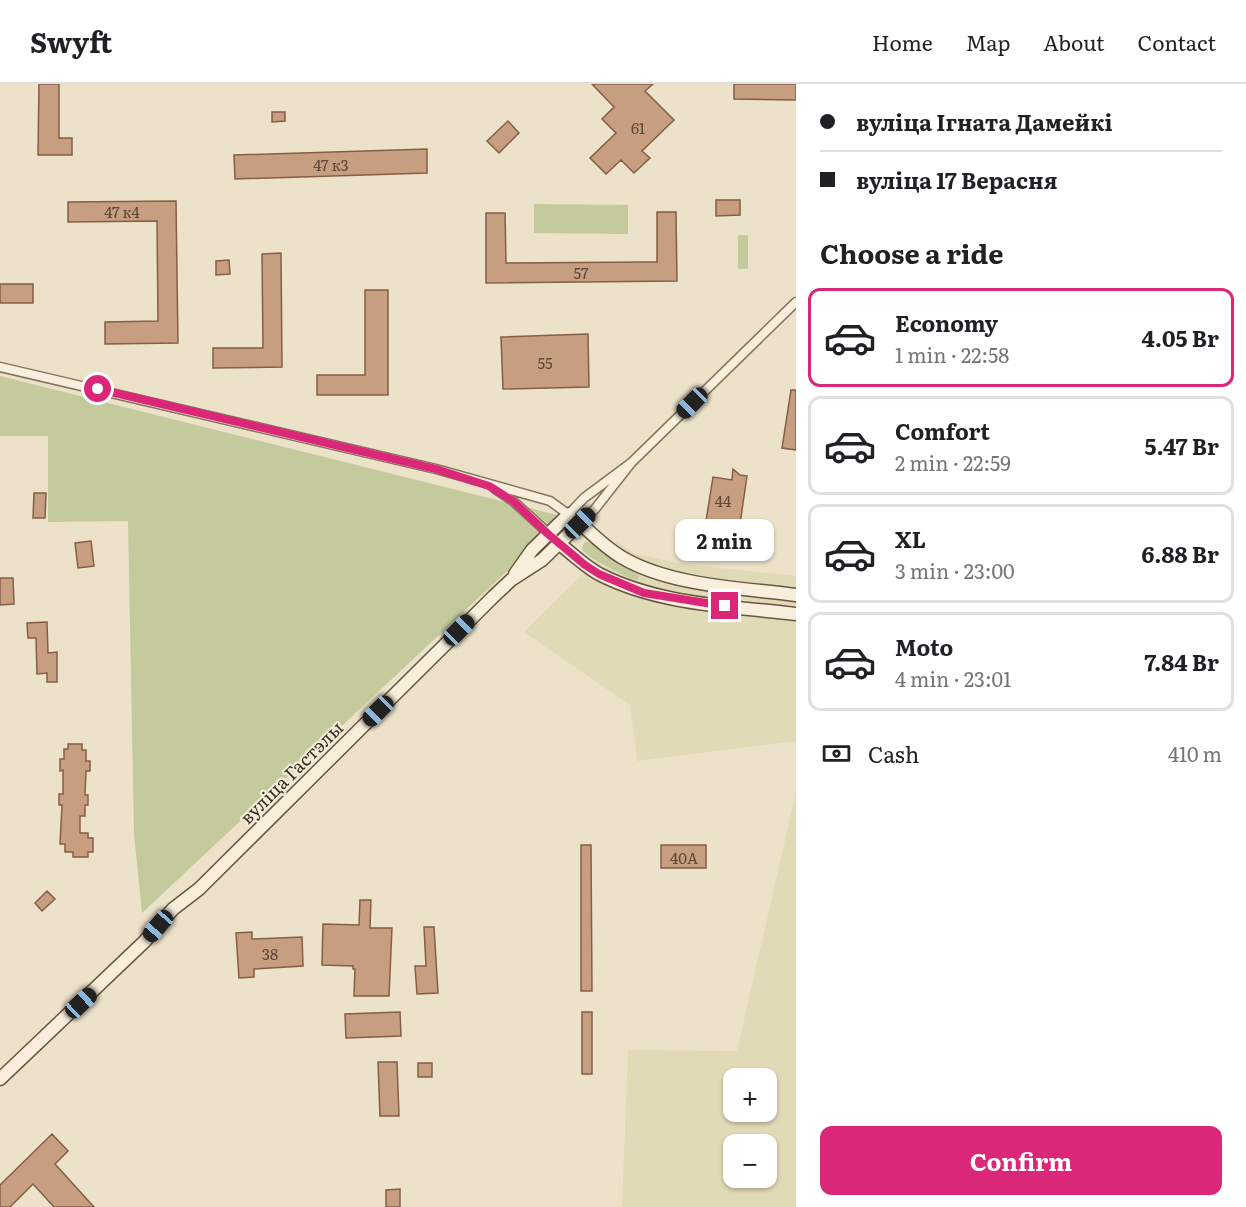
<!DOCTYPE html>
<html lang="en">
<head>
<meta charset="utf-8">
<style>
	body { margin:0; font-family:Literata,serif; background:#f6f6f6; color:#202124; height:100vh; display:flex; flex-direction:column; font-size:22px; white-space:nowrap }
	* { box-sizing:border-box; margin:0 }
	p { font-size:20px; color:#757577 }
	.icon { flex:none; width:33px; height:33px; fill:none; stroke:currentColor; stroke-width:2; stroke-linecap:round; stroke-linejoin:round }
	.map { position:relative; flex:1; overflow:hidden }
	.side { display:flex; flex-direction:column; background:#fff; width:450px }
	.side>* { flex:none }
	.banner { display:grid; align-content:center; height:132px; padding:0 24px; background:#fff }
	.controls { position:absolute; left:723px; top:984px; display:grid; gap:12px }
	.controls a { display:grid; place-items:center; width:54px; height:54px; border-radius:12px; background:#fff; box-shadow:0 2px 4px #0004; font-size:30px }
	.end { position:absolute; width:27px; height:27px; margin:-14px; border:8px solid #db2777; background:#fff; box-shadow:0 0 0 3px #fff }
	.from { border-radius:50% }
	.bubble { position:absolute; height:42px; border-radius:12px; background:#fff; box-shadow:0 2px 4px #0004; font-size:20px; font-weight:700; line-height:42px; text-align:center }
	.car { position:absolute; width:18px; height:36px; margin:-18px -9px; border-radius:8px; box-shadow:0 0 4px 2px #0007; background:linear-gradient(#222 24%,#8ab4d8 0 40%,#222 0 76%,#8ab4d8 0 86%,#222 0) }
	.banner b { display:flex; align-items:center; gap:21px; height:57px; font-size:22px }
	.banner b+b { border-top:2px solid #e0e0e0 }
	.banner i { width:15px; height:15px; background:#202124 }
	ul { padding:0; list-style:none }
	li { display:flex; align-items:center; gap:18px; height:99px; margin:0 12px 9px; padding:0 12px; border:3px solid #e0e0e0; border-radius:12px }
	li div { flex:1 }
	li b { display:block; font-size:22px }
	li em { font-style:normal; font-weight:700 }
	li.on { border-color:#db2777 }
	li>.icon { width:54px; height:54px; stroke-width:1.5 }
	h2 { padding:0 24px; font-size:27px; line-height:72px }
	.pay { display:flex; align-items:center; gap:15px; height:66px; padding:0 24px; font-size:22px }
	.pay p { margin-inline-start:auto }
	.primary-button { display:flex; gap:12px; margin-top:auto; padding:12px 24px }
	.primary-button a { flex:1; height:69px; border-radius:12px; background:#db2777; color:#fff; font-size:24px; font-weight:700; line-height:69px; text-align:center }
	header { display:flex; align-items:center; gap:36px; box-sizing:border-box; height:84px; padding:0 30px; background:#fff; border-bottom:2px solid #e0e0e0 }
	header strong { font-size:28px }
	nav { display:flex; gap:33px; margin-inline-start:auto; font-size:21px }
	main { display:flex; flex:1; min-height:0 }
	.map>svg:first-child { display:block }
</style>
</head>
<body>
<header>
<strong>Swyft</strong>
<nav><a>Home</a><a>Map</a><a>About</a><a>Contact</a></nav>
</header>
<main>
<div class="map">
<svg width="796" height="1123" viewBox="0 0 796 1123">
	<rect width="100%" height="100%" fill="#ece1c9"/>
	<path fill="#e1dab6" fill-rule="evenodd" d="M 616,457 L 633,469 L 682,480 L 796,492 L 796,657 L 637,677 L 630,621 L 524,548 Z
		M 796,708 L 796,1123 L 622,1123 L 628,966 L 737,967 ZM 734,994 L 766,994 L 766,1028 L 734,1028 ZM 734,1060 L 766,1060 L 766,1094 L 734,1094 Z"/>
	<path fill="#c5ca9d" d="M 534,120 L 628,121 L 628,150 L 534,149 Z
		M 738,151 L 748,151 L 748,185 L 738,185 Z
		M 0,292 L 565,433 L 142,829 L 134,750 L 128,437 L 48,438 L 48,352 L 0,352 Z
		M 585,457 C 594,458 626,485 639,491 L 638,496 L 631,495 L 593,475 L 583,467 L 582,464 Z"/>
	<path fill="#c89e81" stroke="#855e46" stroke-width="1.5" d="M 39,0 L 59,0 L 59,54 L 72,54 L 72,71 L 38,71 Z
		M 592,0 L 653,0 L 645,7 L 674,36 L 642,67 L 650,74 L 634,89 L 621,76 L 606,90 L 590,74 L 616,49 L 602,35 L 614,23 Z
		M 734,0 L 796,0 L 796,16 L 734,15 Z
		M 272,28 L 285,28 L 285,37 L 272,38 Z
		M 508,37 L 519,49 L 499,69 L 487,57 Z
		M 427,65 L 427,89 L 235,95 L 234,71 Z
		M 716,116 L 740,116 L 740,131 L 716,132 Z
		M 176,117 L 178,259 L 105,260 L 105,238 L 158,237 L 157,137 L 68,138 L 68,118 Z
		M 657,128 L 676,128 L 677,197 L 486,199 L 486,129 L 505,129 L 506,179 L 647,178 L 657,178 Z
		M 281,169 L 282,283 L 213,284 L 213,264 L 263,264 L 262,170 Z
		M 229,176 L 230,190 L 216,191 L 216,177 Z
		M 0,200 L 33,200 L 33,219 L 0,219 Z
		M 365,206 L 388,206 L 388,311 L 317,311 L 317,291 L 365,291 Z
		M 588,250 L 589,303 L 503,305 L 501,253 Z
		M 791,306 L 796,306 L 796,366 L 782,364 Z
		M 733,385 L 740,391 L 747,392 L 739,447 L 732,446 L 724,451 L 725,440 L 706,437 L 713,393 L 732,396 Z
		M 34,409 L 46,409 L 45,434 L 33,434 Z
		M 91,457 L 94,482 L 78,484 L 75,459 Z
		M 0,494 L 13,494 L 14,520 L 0,521 Z
		M 47,538 L 48,569 L 57,568 L 57,598 L 47,598 L 47,589 L 37,590 L 36,554 L 28,554 L 27,539 Z
		M 68,660 L 82,660 L 82,666 L 86,666 L 86,677 L 90,677 L 90,687 L 86,687 L 85,711 L 88,711 L 88,721 L 85,721 L 85,732 L 80,732 L 80,749 L 88,749 L 88,754 L 93,754 L 93,768 L 88,768 L 88,773 L 73,773 L 73,768 L 65,768 L 65,760 L 60,760 L 62,721 L 59,721 L 59,710 L 63,710 L 63,686 L 60,687 L 60,675 L 64,675 L 64,665 L 68,665 Z
		M 581,761 L 591,761 L 592,907 L 581,907 Z
		M 661,761 L 706,761 L 706,784 L 661,784 Z
		M 47,807 L 55,815 L 42,827 L 35,819 Z
		M 360,816 L 371,816 L 370,844 L 392,844 L 389,912 L 354,912 L 355,885 L 353,885 L 353,882 L 322,881 L 323,840 L 359,841 Z
		M 424,843 L 434,843 L 438,909 L 417,910 L 415,882 L 426,882 Z
		M 252,848 L 252,855 L 302,853 L 303,882 L 254,885 L 254,893 L 239,894 L 236,849 Z
		M 400,928 L 401,952 L 346,954 L 345,930 Z
		M 582,928 L 592,928 L 592,990 L 582,990 Z
		M 378,978 L 397,978 L 399,1032 L 380,1032 Z
		M 418,979 L 432,979 L 432,993 L 418,993 Z
		M 52,1050 L 68,1067 L 55,1080 L 94,1123 L 54,1123 L 33,1100 L 10,1123 L 0,1123 L 0,1101 Z
		M 400,1105 L 400,1123 L 386,1123 L 386,1106 Z"/>
	<g fill="none" stroke-linecap="round" stroke-linejoin="round">
		<defs>
			<path id="minor" d="M 0,283 L 436,385 L 550,417 L 580,439 L 595,425 L 631,379
				M 495,405 L 513,417 L 559,459
				M 569,430 L 584,414 L 631,379 L 796,218"/>
			<path id="secondary" d="M 559,459 C 572,470 585,482 599,490 C 659,521 730,522 796,530
				M 515,490 L 532,466 L 569,430
				M 0,995 L 144,858 L 173,825 L 199,805 L 493,513 L 511,496 L 542,476 L 580,439 C 594,452 607,465 623,474 C 671,502 742,504 796,511"/>
		</defs>
		<use href="#minor" stroke="#87745e" stroke-width="11"/>
		<use href="#secondary" stroke="#695541" stroke-width="15"/>
		<use href="#minor" stroke="#f7efdc" stroke-width="8"/>
		<use href="#secondary" stroke="#f7efdc" stroke-width="12"/>
	</g>
	<g fill="none" stroke-linecap="round" stroke-linejoin="round">
		<path stroke="#db2777" stroke-width="8" d="M 98,305 L 436,385 L 489,402 L 513,417 L 548,450 L 585,481 L 599,490 L 644,509 L 725,522"/>
	</g>
	<g text-anchor="middle" dominant-baseline="central" stroke-width="4.5" stroke-linejoin="round" paint-order="stroke">
		<g font-size="15" fill="#5d4839">
			<text x="638" y="43">61</text>
			<text x="331" y="80">47 к3</text>
			<text x="122" y="127">47 к4</text>
			<text x="581" y="188">57</text>
			<text x="545" y="278">55</text>
			<text x="723" y="416">44</text>
			<text x="684" y="773">40А</text>
			<text x="270" y="869">38</text>
		</g>
		<g font-size="18" fill="#392c21" stroke="#f4ecd8">
			<text transform="translate(291 688) rotate(-45)">вуліца Гастэлы</text>
		</g>
	</g>
</svg>
<div class="controls">
<a>+</a>
<a>−</a>
</div>
<i class="end from" style="left:98px;top:305px"></i>
<i class="end" style="left:725px;top:522px"></i>
<div class="bubble" style="left:675px;top:435px;width:99px">2 min</div>
<i class="car" style="left:692px;top:319px;rotate:225deg"></i>
<i class="car" style="left:580px;top:439px;rotate:45deg"></i>
<i class="car" style="left:459px;top:546px;rotate:45deg"></i>
<i class="car" style="left:378px;top:627px;rotate:225deg"></i>
<i class="car" style="left:158px;top:842px;rotate:221deg"></i>
<i class="car" style="left:81px;top:919px;rotate:47deg"></i>
</div>
<section class="side">
<div class="banner">
<b><i class="from"></i>вуліца Ігната Дамейкі</b>
<b><i></i>вуліца 17 Верасня</b>
</div>
<h2>Choose a ride</h2>
<ul>
<li class="on"><svg class="icon" aria-label="car" viewBox="0 0 24 24"><path d="M5 17H2v-5l4-1 3-4h7l3 4 3 1v5h-3M9 17h6M6 11h13"/><circle cx="7" cy="17" r="2"/><circle cx="17" cy="17" r="2"/></svg><div><b>Economy</b><p>1 min · 22:58</p></div><em>4.05 Br</em></li>
<li><svg class="icon" aria-label="car" viewBox="0 0 24 24"><path d="M5 17H2v-5l4-1 3-4h7l3 4 3 1v5h-3M9 17h6M6 11h13"/><circle cx="7" cy="17" r="2"/><circle cx="17" cy="17" r="2"/></svg><div><b>Comfort</b><p>2 min · 22:59</p></div><em>5.47 Br</em></li>
<li><svg class="icon" aria-label="car" viewBox="0 0 24 24"><path d="M5 17H2v-5l4-1 3-4h7l3 4 3 1v5h-3M9 17h6M6 11h13"/><circle cx="7" cy="17" r="2"/><circle cx="17" cy="17" r="2"/></svg><div><b>XL</b><p>3 min · 23:00</p></div><em>6.88 Br</em></li>
<li><svg class="icon" aria-label="car" viewBox="0 0 24 24"><path d="M5 17H2v-5l4-1 3-4h7l3 4 3 1v5h-3M9 17h6M6 11h13"/><circle cx="7" cy="17" r="2"/><circle cx="17" cy="17" r="2"/></svg><div><b>Moto</b><p>4 min · 23:01</p></div><em>7.84 Br</em></li>
</ul>
<div class="pay"><svg class="icon" aria-label="cash" viewBox="0 0 24 24"><path d="M3 7h18v10H3z"/><circle cx="12" cy="12" r="2"/></svg>Cash<p>410 m</p></div>
<div class="primary-button"><a>Confirm</a></div>
</section>
</main>
</body>
</html>
